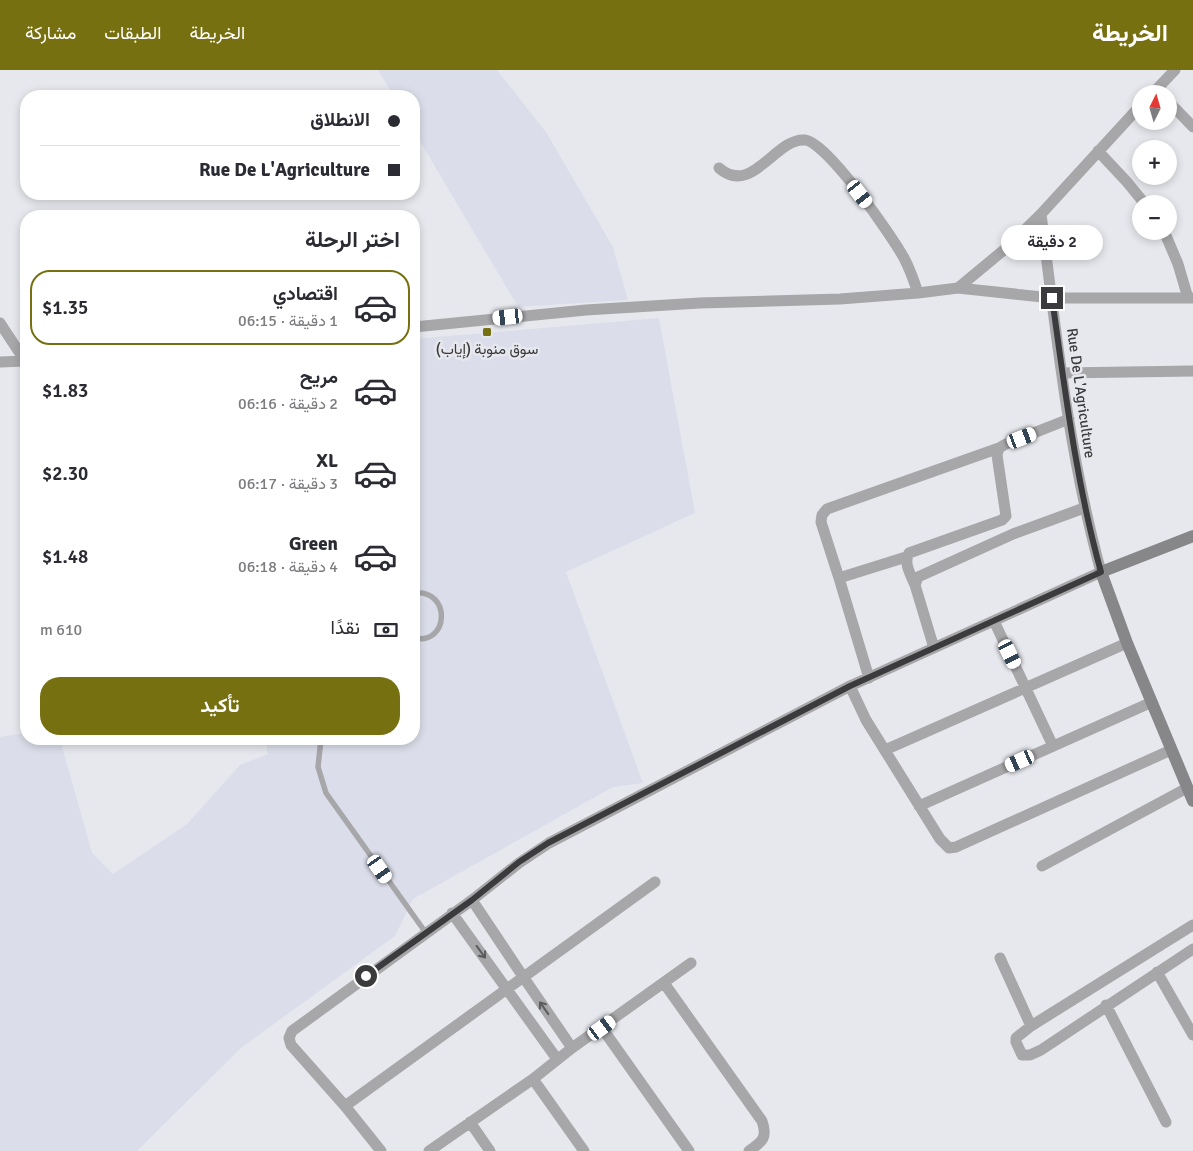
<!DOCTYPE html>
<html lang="ar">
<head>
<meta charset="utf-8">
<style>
	body { margin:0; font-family:Signika,Vazirmatn,sans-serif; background:#f2f2f3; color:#2b2b33; direction:rtl; height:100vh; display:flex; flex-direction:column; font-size:19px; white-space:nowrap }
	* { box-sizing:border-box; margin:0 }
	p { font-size:16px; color:#7c7c81 }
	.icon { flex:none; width:28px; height:28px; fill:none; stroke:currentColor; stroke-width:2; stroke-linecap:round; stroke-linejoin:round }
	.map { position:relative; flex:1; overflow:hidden; direction:ltr }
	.panel { position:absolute; left:20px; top:140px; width:400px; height:535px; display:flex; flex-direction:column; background:#fff; border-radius:20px; box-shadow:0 2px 8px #0003; direction:rtl }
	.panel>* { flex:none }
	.top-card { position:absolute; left:20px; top:20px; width:400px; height:110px; border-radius:20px; box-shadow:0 2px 8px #0003; direction:rtl; display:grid; align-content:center; height:110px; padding:0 20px; background:#fff }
	.needle { width:32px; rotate:5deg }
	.tools { position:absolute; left:1132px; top:15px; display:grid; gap:10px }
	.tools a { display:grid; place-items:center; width:45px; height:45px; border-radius:50%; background:#fff; box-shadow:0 2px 8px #0003; font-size:25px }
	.end { position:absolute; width:22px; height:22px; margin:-11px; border:6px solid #3b3b3d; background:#fff; box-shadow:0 0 0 2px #fff }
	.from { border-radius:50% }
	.bubble { position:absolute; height:35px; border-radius:18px; background:#fff; box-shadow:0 2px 8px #0003; font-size:16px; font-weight:600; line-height:35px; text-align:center; direction:rtl }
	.car { position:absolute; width:15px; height:30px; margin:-15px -8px; border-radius:6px; box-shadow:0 0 4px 1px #0007; background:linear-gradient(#fff 24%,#345 0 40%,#fff 0 76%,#345 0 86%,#fff 0) }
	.top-card b { display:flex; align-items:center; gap:18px; height:48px; font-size:19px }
	.top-card b+b { border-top:1px solid #e1e1e2 }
	.top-card i { width:12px; height:12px; background:#2b2b33 }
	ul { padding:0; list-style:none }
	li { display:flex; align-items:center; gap:15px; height:75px; margin:0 10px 8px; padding:0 10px; border:2px solid transparent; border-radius:20px }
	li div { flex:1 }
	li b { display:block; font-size:19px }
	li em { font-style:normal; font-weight:600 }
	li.current { border-color:#777010 }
	li>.icon { width:45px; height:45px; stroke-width:1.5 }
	h2 { padding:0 20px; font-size:22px; line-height:60px }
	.pay { display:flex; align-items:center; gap:12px; height:55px; padding:0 20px; font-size:19px }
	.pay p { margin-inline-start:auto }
	.primary-button { display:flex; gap:10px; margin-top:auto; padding:10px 20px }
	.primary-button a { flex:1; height:58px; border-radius:20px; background:#777010; color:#fff; font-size:20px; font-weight:600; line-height:58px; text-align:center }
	header { display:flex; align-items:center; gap:30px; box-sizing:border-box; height:70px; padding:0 25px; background:#777010; color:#fff }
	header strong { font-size:24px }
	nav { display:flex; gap:28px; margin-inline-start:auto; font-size:18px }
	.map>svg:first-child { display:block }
</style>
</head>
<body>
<header>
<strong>الخريطة</strong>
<nav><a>الخريطة</a><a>الطبقات</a><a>مشاركة</a></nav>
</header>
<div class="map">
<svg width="1193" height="1081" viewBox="0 0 1193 1081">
	<rect width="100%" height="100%" fill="#e7e8ed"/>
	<path fill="#dbdeea" d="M 378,0 L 497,0 L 546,62 L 613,177 L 628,230 L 518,237 L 414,61 L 414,26 L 394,26 Z
		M 659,248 L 695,443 L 566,502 L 643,713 L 613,717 L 413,829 L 395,866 L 241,978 L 137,1081 L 0,1081 L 0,667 L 26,663 L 26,669 L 60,669 L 92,783 L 113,804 L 187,754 L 240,695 L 268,684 L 265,669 L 414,669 L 414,269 Z"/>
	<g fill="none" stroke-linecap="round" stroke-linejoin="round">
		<path stroke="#a7a6a8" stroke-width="5.5" d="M 414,523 C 452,519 449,576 414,568
			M 321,669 L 318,697 L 326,723 L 426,863"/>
		<path stroke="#a7a6a8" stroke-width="11" d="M 1152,24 L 1175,0
			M 1169,32 L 1193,57
			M 1098,81 L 1127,112 L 1145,134
			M 719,98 C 752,127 776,67 805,70 C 827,72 892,166 904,188 C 910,199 914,211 918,223
			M 1164,161 L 1178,194 L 1188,228
			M 958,218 L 1052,228 L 1193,228
			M 0,253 L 25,291
			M 414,257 L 586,240 L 700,233 L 840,229 L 918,223 L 958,218 L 1005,179 L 1041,144 L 1141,35
			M 0,292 L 26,291
			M 1062,303 L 1193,301
			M 839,508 L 821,452 L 822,445 L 827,439 L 999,378
			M 915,515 C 911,505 903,493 909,483 L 1002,450 L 1006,446 L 997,385 L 999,378 L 1006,374 L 1069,349
			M 994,551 L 1053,676
			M 934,578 L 915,515 L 918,507 L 1013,464 L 1084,438
			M 869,608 L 839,508 L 906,487
			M 850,616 L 866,650 L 940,769 L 949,778 L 956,777 L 1171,680
			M 885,680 L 1127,573
			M 919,736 L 1152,632
			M 1042,796 L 1187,718
			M 472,830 L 524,908 L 572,978
			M 452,843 L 557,989
			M 1193,855 L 1031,956 L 1016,968 L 1016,972 L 1022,985 L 1030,985 L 1041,980 L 1193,879
			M 1000,888 L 1031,956
			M 1157,902 L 1193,965
			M 664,913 L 762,1051 C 768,1068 762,1072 749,1081
			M 1106,935 L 1166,1052
			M 602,958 L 689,1081
			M 533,1009 L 584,1081
			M 345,1036 L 655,812
			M 470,1052 L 490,1081
			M 381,1081 L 345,1036 L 291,975 L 289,968 L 292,961 L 472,830 L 519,793 L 549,773 L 850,616 L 1101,502 C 1069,385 1056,264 1041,144
			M 429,1081 L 533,1009 L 572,978 L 691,893"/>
		<path stroke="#878689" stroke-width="12" d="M 1193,466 L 1101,502 L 1127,573 L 1193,731"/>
	</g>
	<defs><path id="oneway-shaft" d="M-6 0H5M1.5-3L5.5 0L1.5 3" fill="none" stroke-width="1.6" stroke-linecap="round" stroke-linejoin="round" transform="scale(1.25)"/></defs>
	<g stroke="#5b5b5d">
		<use href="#oneway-shaft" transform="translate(481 882) rotate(54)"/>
		<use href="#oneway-shaft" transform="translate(544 938) rotate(-125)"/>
	</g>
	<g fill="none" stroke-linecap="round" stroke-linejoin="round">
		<path stroke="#3b3b3d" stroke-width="6" d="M 366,906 L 472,830 L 519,792 L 548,773 L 850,616 L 1101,502 C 1076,412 1065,320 1052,228"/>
	</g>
	<rect fill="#777010" stroke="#e7e8ed" stroke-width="2" x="482" y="257" width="10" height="10" rx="2.5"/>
	<g text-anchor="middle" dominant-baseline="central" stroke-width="5" stroke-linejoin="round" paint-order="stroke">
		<g font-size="15" fill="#3b3b3d" stroke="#e7e8ed">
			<text x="487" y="279">سوق منوبة (إياب)</text>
		</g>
		<g font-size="15" fill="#3b3b3d" stroke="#e7e8ed">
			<text transform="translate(1081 323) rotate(82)">Rue De L'Agriculture</text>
		</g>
	</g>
</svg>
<div class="tools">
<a><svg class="needle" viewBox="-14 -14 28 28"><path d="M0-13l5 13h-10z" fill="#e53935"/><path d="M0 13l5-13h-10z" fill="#7c7c81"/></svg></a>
<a>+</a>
<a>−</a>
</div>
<i class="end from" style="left:366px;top:906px"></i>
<i class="end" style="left:1052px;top:228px"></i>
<div class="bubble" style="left:1001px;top:155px;width:102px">2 دقيقة</div>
<i class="car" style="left:860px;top:124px;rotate:142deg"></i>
<i class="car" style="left:508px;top:247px;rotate:264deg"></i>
<i class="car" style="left:1022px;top:368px;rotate:69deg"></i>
<i class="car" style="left:1010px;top:584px;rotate:154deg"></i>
<i class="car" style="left:1020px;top:691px;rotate:246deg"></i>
<i class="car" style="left:380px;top:799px;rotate:145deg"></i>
<i class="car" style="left:602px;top:958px;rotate:54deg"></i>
<div class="top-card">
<b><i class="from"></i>الانطلاق</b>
<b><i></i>Rue De L'Agriculture</b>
</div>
<section class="panel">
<h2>اختر الرحلة</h2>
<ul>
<li class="current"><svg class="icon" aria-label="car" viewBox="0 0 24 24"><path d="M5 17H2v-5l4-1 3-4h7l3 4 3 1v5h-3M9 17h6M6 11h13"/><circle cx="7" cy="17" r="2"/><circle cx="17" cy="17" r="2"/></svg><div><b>اقتصادي</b><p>1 دقيقة · 06:15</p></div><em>$1.35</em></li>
<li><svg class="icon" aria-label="car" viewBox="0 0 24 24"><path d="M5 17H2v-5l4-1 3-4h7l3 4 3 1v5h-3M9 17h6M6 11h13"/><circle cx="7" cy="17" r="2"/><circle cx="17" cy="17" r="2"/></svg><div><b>مريح</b><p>2 دقيقة · 06:16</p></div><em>$1.83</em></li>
<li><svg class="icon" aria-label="car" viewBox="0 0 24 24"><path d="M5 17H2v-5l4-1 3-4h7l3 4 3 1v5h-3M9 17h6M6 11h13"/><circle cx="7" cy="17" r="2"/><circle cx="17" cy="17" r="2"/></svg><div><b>XL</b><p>3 دقيقة · 06:17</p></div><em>$2.30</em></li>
<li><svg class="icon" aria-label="car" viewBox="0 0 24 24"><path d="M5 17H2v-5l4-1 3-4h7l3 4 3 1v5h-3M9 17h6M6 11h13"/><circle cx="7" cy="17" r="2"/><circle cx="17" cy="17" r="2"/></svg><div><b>Green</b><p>4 دقيقة · 06:18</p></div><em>$1.48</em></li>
</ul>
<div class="pay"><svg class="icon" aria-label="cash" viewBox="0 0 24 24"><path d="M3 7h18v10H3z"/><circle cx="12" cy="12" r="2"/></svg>نقدًا<p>610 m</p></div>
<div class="primary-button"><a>تأكيد</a></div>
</section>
</div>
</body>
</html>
